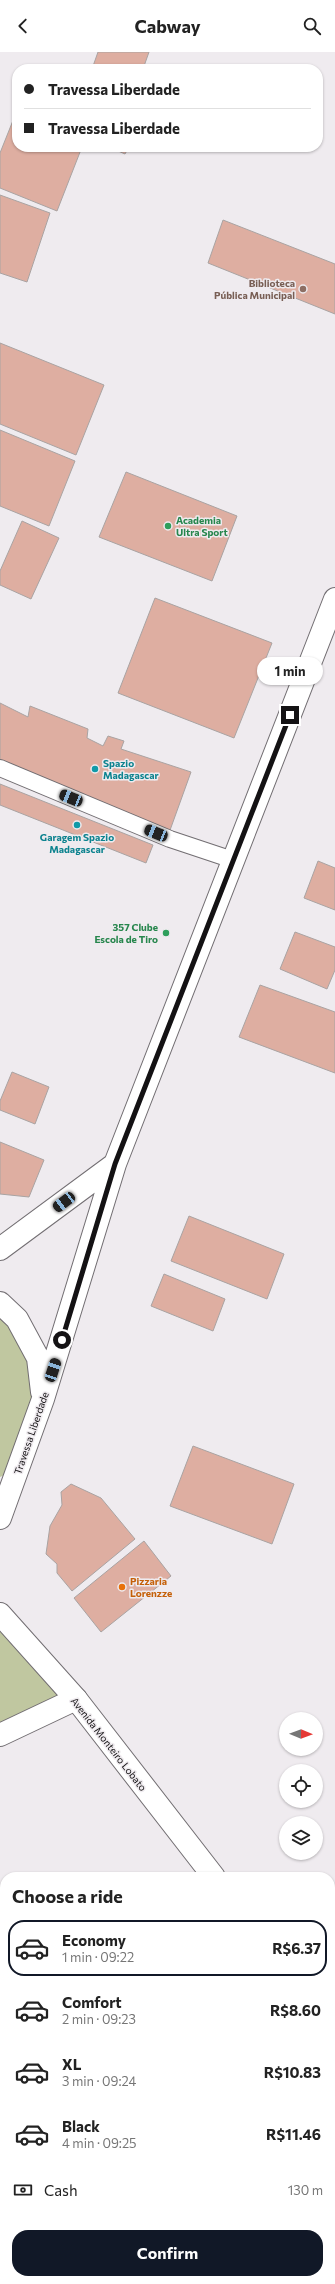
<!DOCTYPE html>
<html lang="en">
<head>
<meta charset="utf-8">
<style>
	body { margin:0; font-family:Commissioner,sans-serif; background:#f2f2f2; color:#222; height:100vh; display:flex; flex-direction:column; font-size:15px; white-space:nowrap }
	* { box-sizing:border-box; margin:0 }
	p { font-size:13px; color:#767676 }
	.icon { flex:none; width:22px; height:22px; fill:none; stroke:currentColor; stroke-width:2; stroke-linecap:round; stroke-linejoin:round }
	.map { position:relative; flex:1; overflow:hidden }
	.panel { position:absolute; left:0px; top:1820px; width:335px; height:412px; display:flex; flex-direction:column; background:#fff; border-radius:16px 16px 0 0; box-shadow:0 1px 3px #0004 }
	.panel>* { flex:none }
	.hud { position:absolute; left:12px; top:12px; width:311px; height:88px; border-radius:16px; box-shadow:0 1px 3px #0004; display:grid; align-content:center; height:88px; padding:0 12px; background:#fff }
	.needle { width:26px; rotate:91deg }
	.buttons { position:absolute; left:279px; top:1660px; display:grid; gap:8px }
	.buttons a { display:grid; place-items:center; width:44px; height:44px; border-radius:50%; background:#fff; box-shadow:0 1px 3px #0004; font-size:20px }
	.end { position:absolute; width:18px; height:18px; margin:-9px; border:5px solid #141214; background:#fff; box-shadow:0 0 0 2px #fff }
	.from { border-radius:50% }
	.bubble { position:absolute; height:28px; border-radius:14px; background:#fff; box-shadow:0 1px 3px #0004; font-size:13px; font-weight:700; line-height:28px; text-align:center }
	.car { position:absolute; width:12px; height:24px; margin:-12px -6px; border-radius:5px; box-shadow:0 0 3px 1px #0007; background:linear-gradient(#222 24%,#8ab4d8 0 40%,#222 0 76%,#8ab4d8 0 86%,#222 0) }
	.hud b { display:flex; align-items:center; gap:14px; height:38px; font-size:15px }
	.hud b+b { border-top:1px solid #e0e0e0 }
	.hud i { width:10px; height:10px; background:#222 }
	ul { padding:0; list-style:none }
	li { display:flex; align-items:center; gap:12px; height:56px; margin:0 8px 6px; padding:0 4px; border:2px solid transparent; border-radius:16px }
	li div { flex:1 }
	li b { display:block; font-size:15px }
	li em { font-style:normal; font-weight:700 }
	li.on { border-color:#111827 }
	li>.icon { width:36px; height:36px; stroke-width:1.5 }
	h2 { padding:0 12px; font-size:18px; line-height:48px }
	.pay { display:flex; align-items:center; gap:10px; height:44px; padding:0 12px; font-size:15px }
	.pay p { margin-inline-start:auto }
	.primary-button { display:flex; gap:8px; margin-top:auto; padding:8px 12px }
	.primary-button a { flex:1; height:46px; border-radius:16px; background:#111827; color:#fff; font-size:16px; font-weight:700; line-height:46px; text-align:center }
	header { display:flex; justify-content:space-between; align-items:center; height:52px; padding:0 12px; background:#fff; font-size:18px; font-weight:700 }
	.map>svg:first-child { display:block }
</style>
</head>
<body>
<header><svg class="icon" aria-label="back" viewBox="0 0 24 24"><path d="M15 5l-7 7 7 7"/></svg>Cabway<svg class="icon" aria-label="search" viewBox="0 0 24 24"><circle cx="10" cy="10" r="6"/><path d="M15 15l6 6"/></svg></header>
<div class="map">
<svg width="335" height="2232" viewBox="0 0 335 2232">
	<rect width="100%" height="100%" fill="#efebef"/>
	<path fill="#c0c7a0" d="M 0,1251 L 17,1267 L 43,1347 L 19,1416 L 0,1425 Z
		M 0,1562 L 76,1647 L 0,1684 Z"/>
	<path fill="#deaea1" stroke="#a9a3a2" d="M 98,0 L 149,0 L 143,17 L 92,17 Z
		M 14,66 L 17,67 L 17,95 L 82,95 L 57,159 L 0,136 L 0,101 Z
		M 109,95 L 129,95 L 125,102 Z
		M 0,143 L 50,161 L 27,230 L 0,221 Z
		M 223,168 L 335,212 L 335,262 L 208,211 Z
		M 0,291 L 104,333 L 76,403 L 0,372 Z
		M 0,378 L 75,409 L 49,474 L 0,454 Z
		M 126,420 L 237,464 L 212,529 L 99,485 Z
		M 22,469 L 59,486 L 31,547 L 0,533 L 0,519 Z
		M 155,546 L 272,591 L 234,686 L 118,641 Z
		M 0,651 L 28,665 L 30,654 L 88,677 L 87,686 L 103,694 L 108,684 L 124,689 L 121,697 L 191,720 L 169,781 L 0,713 Z
		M 0,732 L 153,793 L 146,811 L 0,753 Z
		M 318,809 L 335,816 L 335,858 L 304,846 Z
		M 295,880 L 335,895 L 335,918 L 327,937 L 280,917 Z
		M 260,933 L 335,960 L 335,1021 L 239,985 Z
		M 12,1020 L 49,1035 L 35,1072 L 0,1058 L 0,1049 Z
		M 0,1090 L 44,1108 L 29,1145 L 0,1142 Z
		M 189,1164 L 284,1202 L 267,1247 L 171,1209 Z
		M 164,1222 L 225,1247 L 213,1279 L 151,1254 Z
		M 193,1394 L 294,1432 L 272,1492 L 170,1454 Z
		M 71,1432 L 101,1446 L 135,1487 L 72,1539 L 57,1521 L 57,1512 L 46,1502 L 50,1474 L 62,1453 L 61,1440 Z
		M 144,1489 L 171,1524 L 101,1580 L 74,1546 Z"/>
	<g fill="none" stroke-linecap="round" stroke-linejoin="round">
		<defs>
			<path id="service" d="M 0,716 L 170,787 L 233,808
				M 330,2025 L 335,2020
				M 179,2227 L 181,2232
				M 28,2232 L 38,2227"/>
			<path id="minor" d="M 0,1683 L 76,1647"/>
			<path id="tertiary" d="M 0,1197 L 115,1112
				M 0,1251 L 17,1267 L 38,1306 L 42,1340
				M 0,1466 L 43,1347 L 115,1112 L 335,547
				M 0,1562 L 76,1647 L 214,1825
				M 330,1977 L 335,1984"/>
		</defs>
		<use href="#service" stroke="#726e72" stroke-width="18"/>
		<use href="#minor" stroke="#726e72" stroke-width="24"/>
		<use href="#tertiary" stroke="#726e72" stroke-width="24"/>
		<use href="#service" stroke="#fff" stroke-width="16"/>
		<use href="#minor" stroke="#fff" stroke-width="22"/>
		<use href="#tertiary" stroke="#fff" stroke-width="22"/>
	</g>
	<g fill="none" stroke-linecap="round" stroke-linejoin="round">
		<path stroke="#141214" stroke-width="5" d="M 62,1288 L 115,1112 L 290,663"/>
	</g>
	<circle fill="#8d6e63" stroke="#efebef" stroke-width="1.5" cx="303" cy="237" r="4"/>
	<g fill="#2e9e5b" stroke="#efebef" stroke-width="1.5">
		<circle cx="168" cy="474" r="4"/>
		<circle cx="166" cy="881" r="4"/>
	</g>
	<g fill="#0f9aa8" stroke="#efebef" stroke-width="1.5">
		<circle cx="95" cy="717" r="4"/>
		<circle cx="77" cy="773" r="4"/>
	</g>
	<circle fill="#e8710a" stroke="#efebef" stroke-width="1.5" cx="122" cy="1535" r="4"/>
	<g text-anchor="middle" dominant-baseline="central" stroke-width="3" stroke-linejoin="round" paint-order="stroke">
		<g font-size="10" font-weight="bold" fill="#785e54" stroke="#efebef" text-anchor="end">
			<text x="295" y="231">Biblioteca<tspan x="295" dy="12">Pública Municipal</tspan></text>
		</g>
		<g font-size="10" font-weight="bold" fill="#27864d" stroke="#efebef" text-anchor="start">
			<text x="176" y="468">Academia<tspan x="176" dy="12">Ultra Sport</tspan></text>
			<text x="158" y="875" text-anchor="end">357 Clube<tspan x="158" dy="12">Escola de Tiro</tspan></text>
		</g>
		<g font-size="10" font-weight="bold" fill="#0d838f" stroke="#efebef" text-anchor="start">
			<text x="103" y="711">Spazio<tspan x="103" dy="12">Madagascar</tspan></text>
			<text x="77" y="785" text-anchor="middle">Garagem Spazio<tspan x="77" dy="12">Madagascar</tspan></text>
		</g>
		<g font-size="10" fill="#141214" stroke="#efebef">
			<text transform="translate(31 1381) rotate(-71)">Travessa Liberdade</text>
			<text transform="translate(109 1692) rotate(52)">Avenida Monteiro Lobato</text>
		</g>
		<g font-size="10" font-weight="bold" fill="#c56008" stroke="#efebef" text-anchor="start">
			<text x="130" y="1529">Pizzaria<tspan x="130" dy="12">Lorenzze</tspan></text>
		</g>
	</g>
</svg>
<div class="buttons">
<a><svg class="needle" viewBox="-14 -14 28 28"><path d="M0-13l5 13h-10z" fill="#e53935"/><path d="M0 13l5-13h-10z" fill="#767676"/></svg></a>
<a><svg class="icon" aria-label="locate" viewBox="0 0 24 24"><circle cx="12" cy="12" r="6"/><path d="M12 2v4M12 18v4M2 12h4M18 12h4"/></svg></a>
<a><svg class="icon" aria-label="layers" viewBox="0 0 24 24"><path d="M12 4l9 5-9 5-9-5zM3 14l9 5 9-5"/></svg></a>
</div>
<i class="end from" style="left:62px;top:1288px"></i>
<i class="end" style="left:290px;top:663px"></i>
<div class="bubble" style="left:257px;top:605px;width:66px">1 min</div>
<i class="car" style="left:71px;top:746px;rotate:292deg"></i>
<i class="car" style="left:156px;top:781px;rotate:292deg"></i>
<i class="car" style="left:64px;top:1150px;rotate:233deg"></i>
<i class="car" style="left:53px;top:1318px;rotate:18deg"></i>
<div class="hud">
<b><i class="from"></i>Travessa Liberdade</b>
<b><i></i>Travessa Liberdade</b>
</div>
<section class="panel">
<h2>Choose a ride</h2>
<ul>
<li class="on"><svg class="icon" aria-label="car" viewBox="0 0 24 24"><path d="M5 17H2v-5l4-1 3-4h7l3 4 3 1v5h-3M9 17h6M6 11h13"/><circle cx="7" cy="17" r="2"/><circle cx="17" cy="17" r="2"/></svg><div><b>Economy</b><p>1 min · 09:22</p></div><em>R$6.37</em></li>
<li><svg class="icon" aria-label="car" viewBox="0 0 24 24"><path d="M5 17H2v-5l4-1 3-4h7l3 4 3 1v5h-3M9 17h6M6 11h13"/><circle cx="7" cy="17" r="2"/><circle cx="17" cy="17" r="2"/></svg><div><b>Comfort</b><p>2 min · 09:23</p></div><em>R$8.60</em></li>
<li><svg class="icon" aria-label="car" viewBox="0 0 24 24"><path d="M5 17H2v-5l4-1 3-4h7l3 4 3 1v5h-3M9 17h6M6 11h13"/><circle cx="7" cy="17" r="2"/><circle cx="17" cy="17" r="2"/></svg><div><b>XL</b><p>3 min · 09:24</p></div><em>R$10.83</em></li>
<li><svg class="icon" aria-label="car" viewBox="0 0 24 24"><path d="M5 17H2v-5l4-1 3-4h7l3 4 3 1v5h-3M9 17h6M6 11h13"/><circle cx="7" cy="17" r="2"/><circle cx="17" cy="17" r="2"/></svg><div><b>Black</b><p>4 min · 09:25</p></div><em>R$11.46</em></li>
</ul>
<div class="pay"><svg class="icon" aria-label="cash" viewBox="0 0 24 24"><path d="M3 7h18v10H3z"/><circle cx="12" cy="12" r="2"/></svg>Cash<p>130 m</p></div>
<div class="primary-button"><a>Confirm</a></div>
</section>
</div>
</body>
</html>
